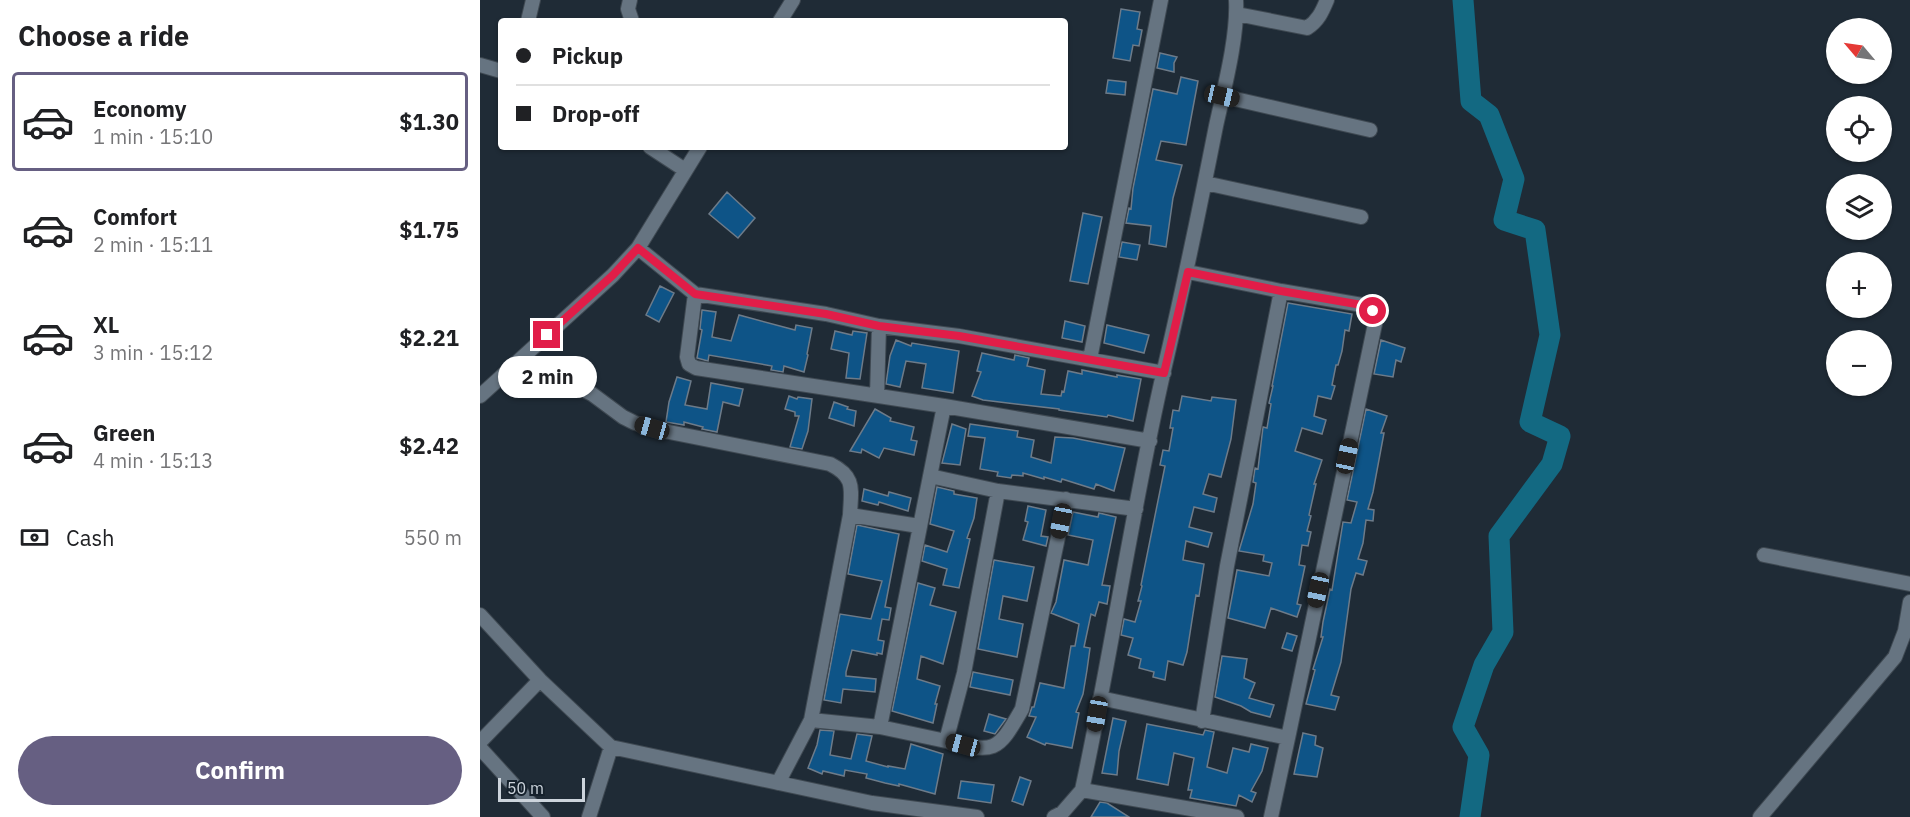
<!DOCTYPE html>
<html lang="en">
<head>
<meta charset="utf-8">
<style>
	body { margin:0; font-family:"IBM Plex Sans",sans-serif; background:#f6f6f6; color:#202124; height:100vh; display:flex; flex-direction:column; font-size:22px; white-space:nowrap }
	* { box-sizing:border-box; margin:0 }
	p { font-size:20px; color:#757577 }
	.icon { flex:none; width:33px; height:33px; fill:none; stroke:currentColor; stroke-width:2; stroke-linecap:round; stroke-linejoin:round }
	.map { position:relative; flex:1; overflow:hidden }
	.details { display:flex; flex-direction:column; background:#fff; width:480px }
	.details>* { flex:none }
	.top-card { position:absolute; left:18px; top:18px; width:570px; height:132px; border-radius:6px; box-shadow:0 2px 4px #0004; display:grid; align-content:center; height:132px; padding:0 18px; background:#fff }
	.needle { width:39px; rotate:299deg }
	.fabs { position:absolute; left:1346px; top:18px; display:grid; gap:12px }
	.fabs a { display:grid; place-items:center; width:66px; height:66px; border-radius:50%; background:#fff; box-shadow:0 2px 4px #0004; font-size:30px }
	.scale { position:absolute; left:18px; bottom:15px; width:87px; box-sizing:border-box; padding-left:6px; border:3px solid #ccd4dc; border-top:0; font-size:16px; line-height:21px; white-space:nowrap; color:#ccd4dc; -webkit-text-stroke:4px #15212c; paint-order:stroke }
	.end { position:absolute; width:27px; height:27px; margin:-14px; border:8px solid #e11d48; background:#fff; box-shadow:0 0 0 3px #fff }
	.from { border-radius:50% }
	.bubble { position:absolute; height:42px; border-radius:21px; background:#fff; box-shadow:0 2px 4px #0004; font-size:20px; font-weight:700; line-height:42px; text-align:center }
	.car { position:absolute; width:18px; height:36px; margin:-18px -9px; border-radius:8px; box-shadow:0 0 4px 2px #0007; background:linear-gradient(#222 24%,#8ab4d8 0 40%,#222 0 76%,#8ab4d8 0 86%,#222 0) }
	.top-card b { display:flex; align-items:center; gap:21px; height:57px; font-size:22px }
	.top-card b+b { border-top:2px solid #e0e0e0 }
	.top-card i { width:15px; height:15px; background:#202124 }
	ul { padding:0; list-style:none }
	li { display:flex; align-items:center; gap:18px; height:99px; margin:0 12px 9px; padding:0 6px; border:3px solid transparent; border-radius:6px }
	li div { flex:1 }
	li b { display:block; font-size:22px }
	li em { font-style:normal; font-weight:700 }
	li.selected { border-color:#665f82 }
	li>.icon { width:54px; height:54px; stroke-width:1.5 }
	h2 { padding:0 18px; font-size:27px; line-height:72px }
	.pay { display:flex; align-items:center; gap:15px; height:66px; padding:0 18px; font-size:22px }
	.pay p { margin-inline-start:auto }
	.button { display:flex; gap:12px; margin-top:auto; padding:12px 18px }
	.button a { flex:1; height:69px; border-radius:36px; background:#665f82; color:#fff; font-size:24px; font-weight:700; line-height:69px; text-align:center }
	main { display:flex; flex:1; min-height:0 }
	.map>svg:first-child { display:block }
</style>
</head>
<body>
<main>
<section class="details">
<h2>Choose a ride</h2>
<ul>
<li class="selected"><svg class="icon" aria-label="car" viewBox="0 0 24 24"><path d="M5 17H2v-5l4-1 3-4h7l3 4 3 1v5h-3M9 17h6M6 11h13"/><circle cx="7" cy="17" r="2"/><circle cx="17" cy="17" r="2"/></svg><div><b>Economy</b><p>1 min · 15:10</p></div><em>$1.30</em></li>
<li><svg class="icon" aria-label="car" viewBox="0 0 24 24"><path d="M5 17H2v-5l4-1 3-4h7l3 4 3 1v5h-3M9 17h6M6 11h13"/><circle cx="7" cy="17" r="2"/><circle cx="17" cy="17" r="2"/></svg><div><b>Comfort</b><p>2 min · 15:11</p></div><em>$1.75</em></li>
<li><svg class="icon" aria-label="car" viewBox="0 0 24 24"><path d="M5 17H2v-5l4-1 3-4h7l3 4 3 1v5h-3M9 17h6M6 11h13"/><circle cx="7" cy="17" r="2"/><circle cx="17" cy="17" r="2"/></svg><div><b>XL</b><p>3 min · 15:12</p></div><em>$2.21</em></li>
<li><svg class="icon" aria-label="car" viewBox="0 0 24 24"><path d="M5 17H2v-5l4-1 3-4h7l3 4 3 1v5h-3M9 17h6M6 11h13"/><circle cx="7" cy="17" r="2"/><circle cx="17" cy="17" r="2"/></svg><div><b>Green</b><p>4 min · 15:13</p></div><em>$2.42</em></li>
</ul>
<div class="pay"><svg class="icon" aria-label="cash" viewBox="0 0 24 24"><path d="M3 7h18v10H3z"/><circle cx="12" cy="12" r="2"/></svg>Cash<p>550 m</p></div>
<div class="button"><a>Confirm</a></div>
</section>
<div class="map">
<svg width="1430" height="817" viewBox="0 0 1430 817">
	<rect width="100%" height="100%" fill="#1f2b36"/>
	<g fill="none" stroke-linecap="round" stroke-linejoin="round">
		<path stroke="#136982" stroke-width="21" d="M 983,0 L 991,101 L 1009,115 L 1034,179 L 1024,220 L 1055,230 L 1070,335 L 1050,422 L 1080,436 L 1072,464 L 1019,536 L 1023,632 L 1004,665 L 983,727 L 999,755 L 990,817"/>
	</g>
	<path fill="#0e5487" stroke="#6d7b89" stroke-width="1.5" d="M 641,9 L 660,12 L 657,29 L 662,30 L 659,46 L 653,45 L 650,61 L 633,58 Z
		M 680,53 L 697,57 L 694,63 L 694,72 L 677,68 Z
		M 701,77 L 718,81 L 706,145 L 681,141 L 676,160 L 702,165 L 693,198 L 686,247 L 669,244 L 671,226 L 646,223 L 649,208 L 651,209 L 653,188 L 673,89 L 697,94 Z
		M 628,80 L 646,82 L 645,95 L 626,93 Z
		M 247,192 L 275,218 L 258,238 L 229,214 Z
		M 603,213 L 622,217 L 608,284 L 590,281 Z
		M 642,242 L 660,245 L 657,260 L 639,257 Z
		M 180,286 L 194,293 L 179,322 L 166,315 Z
		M 808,303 L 872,314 L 869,331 L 865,330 L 862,351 L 858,365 L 856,365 L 852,385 L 855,386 L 851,399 L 838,396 L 834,416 L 846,420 L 842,434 L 822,428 L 815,451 L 842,460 L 834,484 L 836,484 L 829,515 L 831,516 L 827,531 L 831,532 L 828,546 L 822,545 L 819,565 L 825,566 L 817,604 L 821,605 L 817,617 L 791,608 L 785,628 L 748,618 L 757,570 L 789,576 L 792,563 L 783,561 L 784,555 L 759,551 L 773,504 L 776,483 L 773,482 L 775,468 L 778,469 L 783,427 L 787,428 L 791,404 L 789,403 L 793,386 L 792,386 Z
		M 222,310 L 236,312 L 232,337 L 251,341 L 259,315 L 315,330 L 316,325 L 332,328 L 327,354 L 328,355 L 324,372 L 304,366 L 303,372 L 291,370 L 292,366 L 229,355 L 228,361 L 217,358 L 222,330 L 220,329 Z
		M 585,321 L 605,326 L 602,342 L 582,338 Z
		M 627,325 L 669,335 L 664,353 L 624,343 Z
		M 355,331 L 372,335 L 373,331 L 387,333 L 380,379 L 366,378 L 369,353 L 351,349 Z
		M 416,340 L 431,346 L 432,343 L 479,351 L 473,393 L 442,388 L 446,364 L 426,361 L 420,387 L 406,384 L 410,356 Z
		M 901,340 L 925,348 L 921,362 L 916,360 L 913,377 L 894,374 Z
		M 502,353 L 534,360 L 535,355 L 549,358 L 547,366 L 565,370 L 561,394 L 581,396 L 582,391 L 584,392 L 588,371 L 602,374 L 602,370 L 637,377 L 637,375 L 661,379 L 653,421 L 628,415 L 627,417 L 579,410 L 579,409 L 503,400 L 492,396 L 501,372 L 497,371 Z
		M 197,377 L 211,381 L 205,405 L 227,409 L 231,383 L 263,389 L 259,406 L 243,402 L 237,432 L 222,429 L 223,427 L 204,422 L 204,425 L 186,422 L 189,402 Z
		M 309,396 L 317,399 L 318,397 L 332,399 L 328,431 L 322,449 L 310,447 L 319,416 L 315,416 L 315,412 L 305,409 Z
		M 702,396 L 731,401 L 732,397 L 756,400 L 751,439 L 741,477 L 729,474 L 723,494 L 737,498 L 734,512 L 714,507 L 709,527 L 732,533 L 728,547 L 706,541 L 703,560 L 724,564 L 719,596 L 716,595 L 707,652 L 703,665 L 688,661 L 685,680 L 673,677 L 674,672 L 659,668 L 661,659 L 648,655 L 653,638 L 641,635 L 644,619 L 655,622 L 661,601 L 658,601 L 662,586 L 661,585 L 685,466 L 680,465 L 683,450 L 689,451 L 693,428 L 690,428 L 693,410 L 699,411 Z
		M 354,402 L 368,407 L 367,409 L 376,411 L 374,426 L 349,418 Z
		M 395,409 L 411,418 L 410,421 L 434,427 L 431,440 L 437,441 L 434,455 L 404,448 L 399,458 L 382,449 L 381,453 L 370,451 Z
		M 886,409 L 907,416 L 901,433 L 904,433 L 893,492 L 888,509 L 894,510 L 893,521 L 886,520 L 883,543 L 878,559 L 887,561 L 883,575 L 876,573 L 871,589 L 861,662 L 851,695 L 859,697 L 855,710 L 826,704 L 835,670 L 833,669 L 843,637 L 841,637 L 843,622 L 850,589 L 852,590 L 863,522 L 871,523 L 877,502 L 867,500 Z
		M 472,424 L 486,429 L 480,465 L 462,463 Z
		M 490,424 L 538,431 L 537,437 L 554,440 L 551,457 L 571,463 L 575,437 L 593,438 L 645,448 L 634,491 L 616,484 L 614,489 L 582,479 L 581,482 L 564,477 L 564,479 L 543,473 L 543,476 L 532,475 L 531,478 L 517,476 L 518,472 L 500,469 L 505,438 L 488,436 Z
		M 457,487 L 474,491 L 474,494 L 497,498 L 494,518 L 487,538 L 490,539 L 479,588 L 463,585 L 467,569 L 442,561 L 445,545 L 467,552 L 474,531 L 450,524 Z
		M 384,489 L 408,496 L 409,492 L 431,498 L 428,511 L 399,502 L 398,505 L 382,501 Z
		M 548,506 L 566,510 L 561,536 L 568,537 L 566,546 L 543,540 L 548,522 L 545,521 Z
		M 593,512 L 618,517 L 619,513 L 636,517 L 622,585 L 630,586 L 627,604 L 619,602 L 615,616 L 611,614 L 604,647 L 610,648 L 607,670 L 603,694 L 596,712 L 599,713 L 592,748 L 566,743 L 565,745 L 547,737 L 556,717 L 549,716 L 552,707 L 554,707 L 560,683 L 584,688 L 591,646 L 595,646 L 599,624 L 571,613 L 576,602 L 584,560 L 608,565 L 613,540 L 588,535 Z
		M 377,525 L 419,534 L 405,607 L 411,608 L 409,620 L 402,619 L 398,640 L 404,641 L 402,654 L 397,653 L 397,655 L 372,650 L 366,672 L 366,676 L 396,679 L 395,692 L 363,689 L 361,703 L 344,700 L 360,614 L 391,619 L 402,581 L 368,574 Z
		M 514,560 L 554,567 L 547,601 L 523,596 L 519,619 L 543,624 L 537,657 L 498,649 Z
		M 438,583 L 455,588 L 450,605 L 476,612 L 463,664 L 441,656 L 437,679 L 460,686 L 455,704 L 457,704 L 453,723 L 412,711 Z
		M 807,633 L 817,636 L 812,651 L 802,648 Z
		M 742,656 L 767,659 L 764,678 L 775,683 L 769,698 L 794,705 L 790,717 L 771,712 L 761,706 L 735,697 Z
		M 493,672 L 533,680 L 530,695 L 490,687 Z
		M 509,714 L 526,719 L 515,734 L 504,731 Z
		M 633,718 L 646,721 L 639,751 L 637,775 L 622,773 Z
		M 667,724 L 723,735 L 725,730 L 734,732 L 727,767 L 747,773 L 753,748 L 769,752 L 771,744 L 788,748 L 782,771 L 771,791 L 776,793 L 772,802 L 759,795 L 756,806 L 710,798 L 712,790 L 708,790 L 714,758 L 694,753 L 688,785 L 657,779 Z
		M 340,730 L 354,731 L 350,755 L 371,759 L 377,734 L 392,736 L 386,761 L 408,767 L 408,766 L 425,769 L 431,744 L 463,754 L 455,794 L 419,784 L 419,786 L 405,783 L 386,778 L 387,774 L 365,770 L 364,776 L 343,771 L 342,774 L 328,768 L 337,745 Z
		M 823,733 L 836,736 L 835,745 L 843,748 L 837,777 L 814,774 Z
		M 540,777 L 551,781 L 543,805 L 532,801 Z
		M 481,781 L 514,785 L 511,803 L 478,798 Z
		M 620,802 L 627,803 L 649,817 L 611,817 Z"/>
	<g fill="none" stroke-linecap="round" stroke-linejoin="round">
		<defs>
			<path id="street" d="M 150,0 L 148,9 L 152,21
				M 757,14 L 827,28 C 838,21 842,12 847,0
				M 48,21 L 53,0
				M 300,21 L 313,0
				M 0,65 L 21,71
				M 742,96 L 890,130
				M 170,147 L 205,170
				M 725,183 L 881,217
				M 158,248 L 215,294 L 346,314 L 399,326 L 479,336 L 684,373
				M 215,294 L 207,357 L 209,364 L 216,368 L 464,406
				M 610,359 L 681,0
				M 34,365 L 71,383 L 100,388 L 112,394 L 143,417 L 155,423 L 189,432 L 350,464 C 376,477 371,489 370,515 L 331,720 L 298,783
				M 0,396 L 133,275 L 158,248 L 220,147
				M 397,396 L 399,326
				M 450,476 L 518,491 L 656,509
				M 370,515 L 439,526
				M 1284,555 L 1430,584
				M 0,615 L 60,680 L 131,747 L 392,803 L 497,817
				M 620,698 L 808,738 L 896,319 L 893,311 L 882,305 L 801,291 L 708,272
				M 331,720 L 400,727 L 466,741 L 484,673 L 518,491
				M 722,721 L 747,566 L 801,291
				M 400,727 L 464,406 L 670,441
				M 466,741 C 515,753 517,753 542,709 L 586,499
				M 0,742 L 60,680
				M 0,748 L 63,817
				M 602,790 L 757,817
				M 109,817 L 131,747
				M 574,817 L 582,813 L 602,790 C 632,651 652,509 684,370 C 703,289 720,207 736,126 C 744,89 758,37 756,0
				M 791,817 L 808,738
				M 1280,817 L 1415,657 L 1425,631 L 1430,602"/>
		</defs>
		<use href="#street" stroke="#3f4952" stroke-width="16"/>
		<use href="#street" stroke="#667481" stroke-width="14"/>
	</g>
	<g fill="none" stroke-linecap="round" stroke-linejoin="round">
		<path stroke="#e11d48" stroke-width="8" d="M 67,335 L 133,275 L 158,248 L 215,294 L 346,314 L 399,326 L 479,336 L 684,373 L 708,272 L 801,291 L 882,305 L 893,311"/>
	</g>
</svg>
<div class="fabs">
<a><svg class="needle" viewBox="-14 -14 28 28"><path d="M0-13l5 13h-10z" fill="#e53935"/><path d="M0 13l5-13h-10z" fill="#757577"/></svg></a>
<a><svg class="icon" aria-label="locate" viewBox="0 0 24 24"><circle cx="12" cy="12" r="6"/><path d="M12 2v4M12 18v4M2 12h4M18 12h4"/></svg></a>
<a><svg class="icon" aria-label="layers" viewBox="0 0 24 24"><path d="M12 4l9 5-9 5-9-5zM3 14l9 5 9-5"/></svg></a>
<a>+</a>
<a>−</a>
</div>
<div class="scale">50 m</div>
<i class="end from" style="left:893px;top:311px"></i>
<i class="end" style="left:67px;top:335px"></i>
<div class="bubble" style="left:18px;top:356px;width:99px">2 min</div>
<i class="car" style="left:742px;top:96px;rotate:103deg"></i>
<i class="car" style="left:172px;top:428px;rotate:286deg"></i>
<i class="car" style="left:867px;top:456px;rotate:12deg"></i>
<i class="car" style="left:581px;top:521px;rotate:191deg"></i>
<i class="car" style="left:838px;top:590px;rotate:192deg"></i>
<i class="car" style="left:617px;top:714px;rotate:190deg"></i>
<i class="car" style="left:483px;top:745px;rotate:285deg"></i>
<div class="top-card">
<b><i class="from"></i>Pickup</b>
<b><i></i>Drop-off</b>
</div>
</div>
</main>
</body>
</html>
